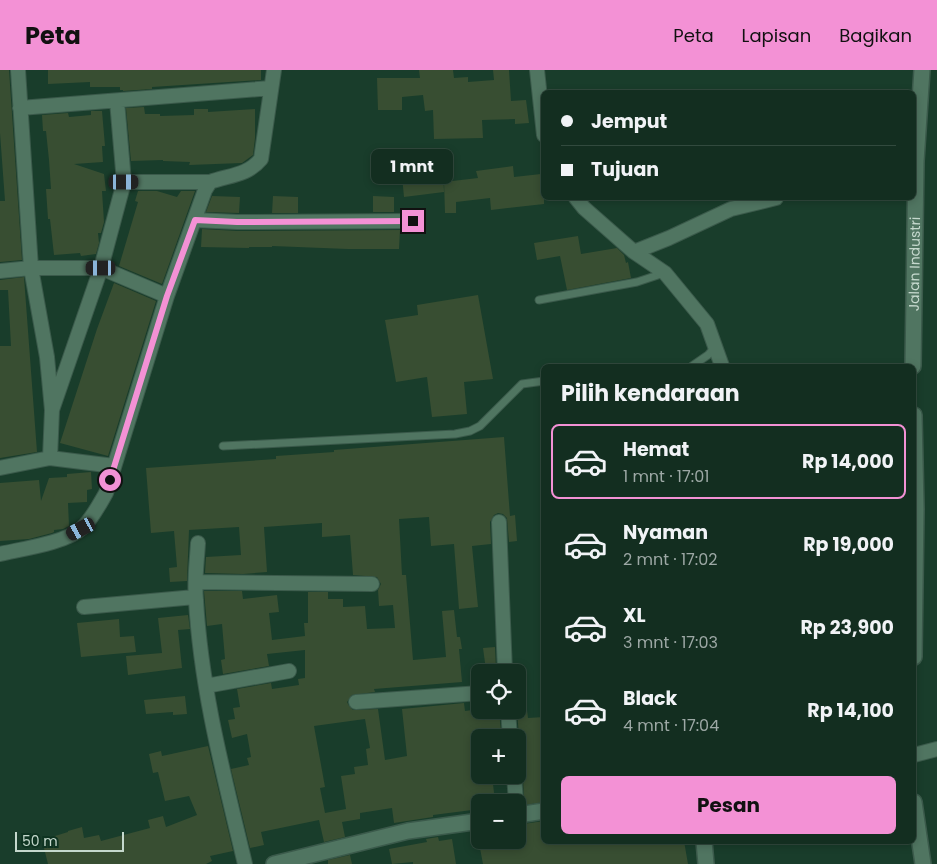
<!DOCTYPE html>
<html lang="id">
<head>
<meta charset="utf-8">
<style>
	body { margin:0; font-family:Poppins,sans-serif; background:#1c3629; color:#f1f3f6; height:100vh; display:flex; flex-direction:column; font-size:19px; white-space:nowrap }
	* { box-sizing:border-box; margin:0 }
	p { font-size:16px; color:#9da8a5 }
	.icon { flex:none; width:28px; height:28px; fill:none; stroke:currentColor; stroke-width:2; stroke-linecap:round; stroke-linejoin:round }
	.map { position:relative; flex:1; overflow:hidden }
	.side { position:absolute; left:541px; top:294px; width:375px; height:480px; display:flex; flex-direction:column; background:#132e20; border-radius:8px; box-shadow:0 2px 8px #0003,0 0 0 1px #324a3e }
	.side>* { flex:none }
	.top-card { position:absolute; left:541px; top:20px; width:375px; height:110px; border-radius:8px; box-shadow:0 2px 8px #0003,0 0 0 1px #324a3e; display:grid; align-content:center; height:110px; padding:0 20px; background:#132e20 }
	.fabs { position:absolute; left:471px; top:594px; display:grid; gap:10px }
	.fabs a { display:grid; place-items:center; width:55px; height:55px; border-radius:8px; background:#132e20; box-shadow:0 2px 8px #0003,0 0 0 1px #324a3e; font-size:25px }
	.scale { position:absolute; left:15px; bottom:12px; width:109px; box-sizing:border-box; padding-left:5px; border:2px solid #c5d8cd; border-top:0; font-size:14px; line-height:18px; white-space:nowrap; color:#c5d8cd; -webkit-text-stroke:4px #0e3321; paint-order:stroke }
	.end { position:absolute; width:22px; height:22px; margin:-11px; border:6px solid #f391d5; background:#111; box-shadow:0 0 0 2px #111 }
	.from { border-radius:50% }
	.bubble { position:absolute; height:35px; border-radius:8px; background:#132e20; box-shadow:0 2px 8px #0003,0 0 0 1px #324a3e; font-size:16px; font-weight:700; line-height:35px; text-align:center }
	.car { position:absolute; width:15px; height:30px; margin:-15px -8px; border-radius:6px; box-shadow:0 0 4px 1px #0007; background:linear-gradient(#222 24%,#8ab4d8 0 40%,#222 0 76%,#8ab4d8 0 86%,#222 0) }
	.top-card b { display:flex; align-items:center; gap:18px; height:48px; font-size:19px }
	.top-card b+b { border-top:1px solid #324a3e }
	.top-card i { width:12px; height:12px; background:#f1f3f6 }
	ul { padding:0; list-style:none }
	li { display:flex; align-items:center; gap:15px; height:75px; margin:0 10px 8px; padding:0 10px; border:2px solid transparent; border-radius:8px }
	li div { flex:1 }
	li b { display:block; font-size:19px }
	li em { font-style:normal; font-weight:700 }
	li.current { border-color:#f391d5 }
	li>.icon { width:45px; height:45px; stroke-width:1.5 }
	h2 { padding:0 20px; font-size:22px; line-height:60px }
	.cta { display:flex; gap:10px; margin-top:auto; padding:10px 20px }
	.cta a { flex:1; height:58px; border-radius:8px; background:#f391d5; color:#111; font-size:20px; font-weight:700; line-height:58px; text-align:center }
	header { display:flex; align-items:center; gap:30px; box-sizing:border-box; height:70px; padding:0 25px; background:#f391d5; color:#111 }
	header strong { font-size:24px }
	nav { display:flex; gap:28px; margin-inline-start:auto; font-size:18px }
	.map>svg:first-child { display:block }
</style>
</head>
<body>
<header>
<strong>Peta</strong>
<nav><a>Peta</a><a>Lapisan</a><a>Bagikan</a></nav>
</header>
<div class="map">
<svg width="937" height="794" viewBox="0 0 937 794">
	<rect width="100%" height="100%" fill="#193d2b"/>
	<path fill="#384e32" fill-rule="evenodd" d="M 0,0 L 9,0 L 22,190 L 0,192 L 0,131 L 5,131 L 0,63 Z
		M 48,0 L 261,0 L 261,10 L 152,17 L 152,19 L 123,21 L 123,20 L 120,20 L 120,17 L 90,17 L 90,12 L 48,14 Z
		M 419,0 L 453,0 L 454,8 L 468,7 L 468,12 L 494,10 L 493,0 L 509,0 L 511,31 L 526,30 L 529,53 L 515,54 L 515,49 L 482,50 L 483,68 L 434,69 L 433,40 L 425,41 L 423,25 L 402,27 L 402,40 L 378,40 L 377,8 L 420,8 Z
		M 144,37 L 145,44 L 160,44 L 160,46 L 194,45 L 194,39 L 208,39 L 208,42 L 255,39 L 255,68 L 253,85 L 242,93 L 189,95 L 190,92 L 163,91 L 163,90 L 131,91 L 126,38 Z
		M 91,41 L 102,41 L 105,76 L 102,76 L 103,92 L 74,94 L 104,104 L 106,121 L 102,121 L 104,152 L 101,163 L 98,163 L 99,173 L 96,184 L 81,186 L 80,183 L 54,185 L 50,149 L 48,149 L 46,119 L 51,119 L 49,90 L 46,61 L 43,61 L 42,45 L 68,43 L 69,47 L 91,45 Z
		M 513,96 L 514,107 L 541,104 L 542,113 L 544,113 L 544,134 L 491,140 L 490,128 L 456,132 L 456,143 L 445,143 L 444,112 L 478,108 L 476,101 Z
		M 443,100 L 444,122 L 404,127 L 402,106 Z
		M 138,121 L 157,121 L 177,127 L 181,121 L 195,121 L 162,214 L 119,196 L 138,132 L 135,131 Z
		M 212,126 L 240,127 L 239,143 L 206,142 Z
		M 273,126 L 298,127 L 298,143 L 272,143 Z
		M 373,126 L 394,127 L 394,142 L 373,142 Z
		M 202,159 L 237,161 L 400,160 L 399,179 L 348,179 L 272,176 L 272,177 L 249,177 L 249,178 L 201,177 Z
		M 578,166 L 581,184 L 617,178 L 624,185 L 626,193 L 628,192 L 631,208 L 567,220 L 560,186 L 537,190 L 534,173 Z
		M 24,207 L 37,382 L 0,388 L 0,276 L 11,276 L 8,220 L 0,220 L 0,210 Z
		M 114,213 L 156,231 L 108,386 L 60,373 L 97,259 Z
		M 478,225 L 493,309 L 464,312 L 467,344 L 432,347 L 427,307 L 396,312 L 385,250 L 418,245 L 417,235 Z
		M 504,367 L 510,446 L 515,445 L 517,471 L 509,472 L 507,448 L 503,444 L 498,443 L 494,445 L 490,452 L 491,474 L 472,476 L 478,537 L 459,539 L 454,474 L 431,476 L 429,447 L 399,449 L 402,505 L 406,505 L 413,590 L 446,587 L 442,541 L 454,540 L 457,567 L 460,567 L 462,579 L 459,579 L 462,612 L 374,619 L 375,622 L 352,625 L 347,632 L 349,636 L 353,640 L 378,639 L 385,690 L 407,686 L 402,639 L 464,633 L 465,641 L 480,639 L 499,640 L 501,661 L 485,662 L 485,667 L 480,668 L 480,705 L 492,705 L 495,732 L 480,732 L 480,739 L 433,745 L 433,747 L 394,753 L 392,738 L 360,743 L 360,749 L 342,752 L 345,767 L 324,772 L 319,750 L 261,762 L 264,775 L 250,778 L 231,699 L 249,695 L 247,688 L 251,687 L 247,664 L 232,668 L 228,650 L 235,649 L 233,638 L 240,637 L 237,619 L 271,613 L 272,619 L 299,615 L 298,609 L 305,608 L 305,580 L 267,584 L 269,596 L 223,604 L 221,590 L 225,589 L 222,554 L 207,556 L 204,521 L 242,521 L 243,529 L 277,525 L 279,542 L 269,543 L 272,570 L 305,566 L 304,553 L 308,553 L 308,522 L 328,522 L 328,529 L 343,529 L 343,537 L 365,536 L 367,559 L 395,558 L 393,535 L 379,536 L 378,520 L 381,514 L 377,507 L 353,505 L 350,465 L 322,467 L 322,453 L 264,457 L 267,502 L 243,504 L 205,503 L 206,487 L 241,485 L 239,457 L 189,460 L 187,511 L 170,512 L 169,498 L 177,497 L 174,461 L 151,463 L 146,398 L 276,389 L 276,386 L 334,382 L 334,380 ZM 365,649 L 370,678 L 366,679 L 368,695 L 354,697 L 355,704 L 341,706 L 346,739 L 325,743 L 320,718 L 325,717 L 314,656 Z
		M 91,402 L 92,419 L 87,420 L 87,432 L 68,433 L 69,456 L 63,459 L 54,460 L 54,462 L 52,463 L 29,469 L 0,471 L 0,413 L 39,410 L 41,431 L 49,408 L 67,407 L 67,404 Z
		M 188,545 L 190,559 L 178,560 L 182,598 L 128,605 L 126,586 L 162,583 L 158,548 Z
		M 119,549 L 120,567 L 134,566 L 136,582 L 81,587 L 77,553 Z
		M 495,577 L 496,599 L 486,600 L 483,578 Z
		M 185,626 L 187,644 L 173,645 L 173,642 L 146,644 L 144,630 Z
		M 517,640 L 527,640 L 528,648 L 544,647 L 544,732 L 524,735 L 523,704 L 518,697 L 519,667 Z
		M 208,676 L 233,781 L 210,786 L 212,791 L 206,794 L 48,794 L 42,770 L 68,762 L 68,761 L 82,757 L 84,768 L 99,765 L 101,771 L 150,758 L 148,750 L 163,746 L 166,757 L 197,745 L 189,726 L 165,731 L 158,702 L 153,703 L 149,684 L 161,681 L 162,686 Z
		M 544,751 L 544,771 L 684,771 L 688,794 L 483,794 L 479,773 L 499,770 L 520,770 L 518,756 L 523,755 L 523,754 Z
		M 438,767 L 439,771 L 452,769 L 456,794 L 413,794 L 413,792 L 392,794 L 389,779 L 427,772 L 426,769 Z
		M 350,785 L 352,794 L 328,794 L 328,790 Z"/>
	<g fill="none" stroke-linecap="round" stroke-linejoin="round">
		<defs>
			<path id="service" d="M 539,230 L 637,212 L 664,203
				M 692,296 L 708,285 L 715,277
				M 223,376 L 455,364 L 470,361 L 480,356 L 522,314 L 544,311"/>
			<path id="minor" d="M 18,0 L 31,198 L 47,287 L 52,340 L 101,198 L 124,112 L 117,31
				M 537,0 L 544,65
				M 20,38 L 271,18
				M 124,112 L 210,112
				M 576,128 L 584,138 L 634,182 L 665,203 L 707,254 L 722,296
				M 195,150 L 237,152 L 413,151
				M 634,182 L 669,168 L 731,139 L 776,128
				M 0,201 L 31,198 L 101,198 L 167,226
				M 50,388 L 52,340
				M 0,398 L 50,388 L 114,396
				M 499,452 L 505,602
				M 198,473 C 197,491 194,511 196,530 C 201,620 224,706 245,794
				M 0,484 C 21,479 66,473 82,458 C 92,449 99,435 106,423 L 167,226 L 205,120 L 210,112 C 229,105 247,106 261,89 L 274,0
				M 197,512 L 372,514
				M 84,537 L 195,527
				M 206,616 L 289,601
				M 356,632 L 480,623
				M 508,640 L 510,668
				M 914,685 L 937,679
				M 514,705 L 516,732"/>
			<g id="tertiary">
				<path id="s1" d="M 913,296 L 916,91 L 922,0"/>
				<path d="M 914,345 L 916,439 L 914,587"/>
				<path d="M 914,732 L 923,794"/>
				<path d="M 518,745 L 544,741"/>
				<path d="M 274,794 L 408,761 L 480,751"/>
			</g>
			<path id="secondary" d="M 704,771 L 706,794"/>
		</defs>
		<use href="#service" stroke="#3b5a4b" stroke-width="9"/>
		<use href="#minor" stroke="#3b5a4b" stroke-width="16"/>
		<use href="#tertiary" stroke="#3b5a4b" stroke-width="18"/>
		<use href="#secondary" stroke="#3b5a4b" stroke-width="18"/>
		<use href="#service" stroke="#507561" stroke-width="7"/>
		<use href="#minor" stroke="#507561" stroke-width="14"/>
		<use href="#tertiary" stroke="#507561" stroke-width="15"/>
		<use href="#secondary" stroke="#507561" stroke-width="15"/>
	</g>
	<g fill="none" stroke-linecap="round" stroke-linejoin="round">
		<path stroke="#f391d5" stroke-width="6" d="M 110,410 L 167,226 L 195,150 L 237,152 L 413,151"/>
	</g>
	<g text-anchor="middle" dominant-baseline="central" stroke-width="4" stroke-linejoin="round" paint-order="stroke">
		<g font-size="14" fill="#c5d8cd" stroke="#0e3321">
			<text stroke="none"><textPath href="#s1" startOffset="102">Jalan Industri</textPath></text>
		</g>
	</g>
</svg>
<div class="fabs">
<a><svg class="icon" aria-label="locate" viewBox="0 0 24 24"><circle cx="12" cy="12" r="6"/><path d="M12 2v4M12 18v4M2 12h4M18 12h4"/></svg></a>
<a>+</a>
<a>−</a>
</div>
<div class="scale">50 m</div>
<i class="end from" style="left:110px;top:410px"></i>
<i class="end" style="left:413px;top:151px"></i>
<div class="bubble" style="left:371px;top:79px;width:82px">1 mnt</div>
<i class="car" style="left:124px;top:112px;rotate:90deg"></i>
<i class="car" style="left:101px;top:198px;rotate:270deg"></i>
<i class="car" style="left:81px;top:459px;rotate:242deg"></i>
<div class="top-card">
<b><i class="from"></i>Jemput</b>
<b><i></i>Tujuan</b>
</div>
<section class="side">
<h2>Pilih kendaraan</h2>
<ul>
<li class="current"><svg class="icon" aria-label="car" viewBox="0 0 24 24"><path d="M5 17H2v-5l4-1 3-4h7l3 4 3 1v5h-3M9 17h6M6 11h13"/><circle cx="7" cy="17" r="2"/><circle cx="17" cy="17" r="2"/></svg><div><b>Hemat</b><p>1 mnt · 17:01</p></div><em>Rp 14,000</em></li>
<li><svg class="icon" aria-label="car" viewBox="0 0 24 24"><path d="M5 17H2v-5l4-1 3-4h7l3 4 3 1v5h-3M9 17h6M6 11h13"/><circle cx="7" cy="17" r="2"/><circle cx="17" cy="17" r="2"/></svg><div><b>Nyaman</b><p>2 mnt · 17:02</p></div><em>Rp 19,000</em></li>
<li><svg class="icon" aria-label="car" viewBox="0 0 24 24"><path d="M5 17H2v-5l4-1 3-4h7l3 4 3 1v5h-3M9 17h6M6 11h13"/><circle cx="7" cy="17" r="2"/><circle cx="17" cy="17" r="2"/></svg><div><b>XL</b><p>3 mnt · 17:03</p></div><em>Rp 23,900</em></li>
<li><svg class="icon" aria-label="car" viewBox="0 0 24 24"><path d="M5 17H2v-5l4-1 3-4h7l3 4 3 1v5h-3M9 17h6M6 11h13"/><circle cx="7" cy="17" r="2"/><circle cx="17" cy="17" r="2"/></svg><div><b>Black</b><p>4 mnt · 17:04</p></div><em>Rp 14,100</em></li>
</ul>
<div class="cta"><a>Pesan</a></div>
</section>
</div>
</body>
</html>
